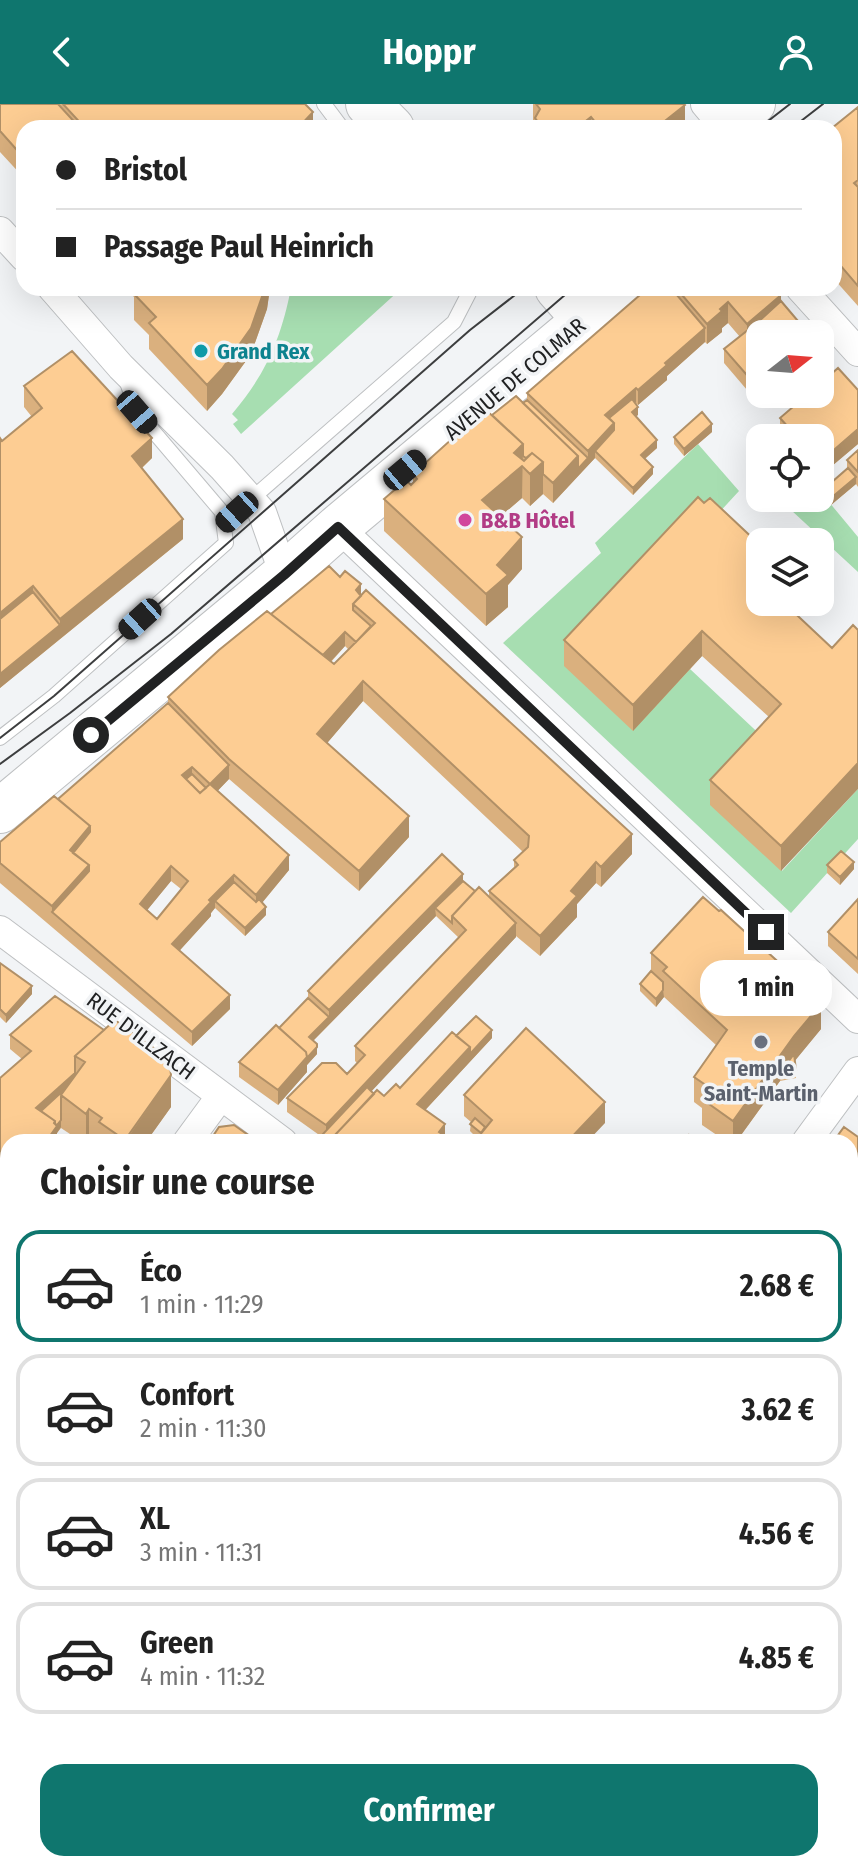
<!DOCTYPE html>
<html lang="fr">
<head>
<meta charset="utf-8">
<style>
	body { margin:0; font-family:"Fira Sans Condensed",sans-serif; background:#f2f2f2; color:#222; height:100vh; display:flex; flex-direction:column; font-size:30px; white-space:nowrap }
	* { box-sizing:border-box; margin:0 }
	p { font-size:26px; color:#767676 }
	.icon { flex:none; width:44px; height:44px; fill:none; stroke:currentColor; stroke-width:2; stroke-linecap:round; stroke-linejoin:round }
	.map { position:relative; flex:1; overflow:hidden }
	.details { position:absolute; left:0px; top:1030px; width:858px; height:738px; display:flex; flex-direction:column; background:#fff; border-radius:24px 24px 0 0; box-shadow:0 8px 32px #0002 }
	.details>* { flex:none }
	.hud { position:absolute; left:16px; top:16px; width:826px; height:176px; border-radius:24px; box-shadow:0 8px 32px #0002; display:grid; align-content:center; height:176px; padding:0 40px; background:#fff }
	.needle { width:52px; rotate:73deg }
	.tools { position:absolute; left:746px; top:216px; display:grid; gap:16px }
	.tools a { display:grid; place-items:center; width:88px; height:88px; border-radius:16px; background:#fff; box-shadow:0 8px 32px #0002; font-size:40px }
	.end { position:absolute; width:36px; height:36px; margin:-18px; border:10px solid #212223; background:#fff; box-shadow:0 0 0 4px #fff }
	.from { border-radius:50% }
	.bubble { position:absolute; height:56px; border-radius:24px; background:#fff; box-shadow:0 8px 32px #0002; font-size:26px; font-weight:700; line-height:56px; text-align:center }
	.car { position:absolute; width:24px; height:48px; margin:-24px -12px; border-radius:10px; box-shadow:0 0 6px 2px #0007; background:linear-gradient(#222 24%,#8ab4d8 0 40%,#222 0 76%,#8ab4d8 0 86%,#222 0) }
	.hud b { display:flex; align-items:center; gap:28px; height:76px; font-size:30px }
	.hud b+b { border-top:2px solid #e0e0e0 }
	.hud i { width:20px; height:20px; background:#222 }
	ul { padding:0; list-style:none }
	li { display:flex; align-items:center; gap:24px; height:112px; margin:0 16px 12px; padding:0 24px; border:4px solid #e0e0e0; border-radius:24px }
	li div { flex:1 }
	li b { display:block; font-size:30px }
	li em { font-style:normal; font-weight:700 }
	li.on { border-color:#0f766e }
	li>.icon { width:72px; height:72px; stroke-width:1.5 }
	h2 { padding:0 40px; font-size:36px; line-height:96px }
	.button { display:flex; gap:16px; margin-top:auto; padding:16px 40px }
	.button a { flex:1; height:92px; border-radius:24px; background:#0f766e; color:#fff; font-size:32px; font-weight:700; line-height:92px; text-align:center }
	header { display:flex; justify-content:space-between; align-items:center; height:104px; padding:0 40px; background:#0f766e; color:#fff; font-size:36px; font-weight:700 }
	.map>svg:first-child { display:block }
</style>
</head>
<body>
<header><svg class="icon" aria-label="back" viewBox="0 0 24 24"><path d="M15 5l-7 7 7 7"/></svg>Hoppr<svg class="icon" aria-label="person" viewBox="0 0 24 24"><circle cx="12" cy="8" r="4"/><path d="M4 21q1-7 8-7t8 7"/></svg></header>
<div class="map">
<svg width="858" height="1767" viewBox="0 0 858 1767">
	<rect width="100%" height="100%" fill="#f2f4f6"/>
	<path fill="#a7deb1" d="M 291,184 L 402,184 L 241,330 L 233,320 L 238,316 L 232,310 C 266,270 281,235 291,184 Z
		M 698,340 L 739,387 L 704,425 L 633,626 L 690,565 L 769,639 L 782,767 L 858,685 L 858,735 L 791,809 L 503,539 L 601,449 L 595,439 Z
		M 824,392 L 858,433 L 858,468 L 778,394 L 792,394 L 805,408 Z
		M 331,1760 L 618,1760 L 627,1767 L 326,1767 Z"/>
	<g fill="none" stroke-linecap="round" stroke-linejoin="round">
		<defs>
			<path id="service" d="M 324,0 L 342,24
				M 224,419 L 454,218 L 469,189 L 468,184
				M 0,634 L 54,592 L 226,439 L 222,408 L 137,308 L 127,278
				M 0,1703 L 8,1697"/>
			<path id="minor" d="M 705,0 L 725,24
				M 0,127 L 24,153
				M 52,184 L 121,263 L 222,363 L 262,408 L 284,471
				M 800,184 L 858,248
				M 338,423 L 858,915
				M 0,826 L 283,1038
				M 187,1038 L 220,993
				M 806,1038 L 858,967
				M 0,1294 L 8,1284
				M 850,1425 L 858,1430
				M 670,1760 L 679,1767
				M 296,1767 L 301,1760"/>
			<path id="secondary" d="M 725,24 L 755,0
				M 585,216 L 626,184
				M 0,1743 L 8,1725"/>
			<path id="primary" d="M 368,0 L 392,24
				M 0,707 L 284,471 L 338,423 L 585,216 L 557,184
				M 0,1667 L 8,1673
				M 121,1760 L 131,1767"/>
		</defs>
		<use href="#service" stroke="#bec0c2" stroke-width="16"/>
		<use href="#minor" stroke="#bec0c2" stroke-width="30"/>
		<use href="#secondary" stroke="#bec0c2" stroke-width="42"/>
		<use href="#primary" stroke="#bec0c2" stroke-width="46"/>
		<use href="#service" stroke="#fff" stroke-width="14"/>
		<use href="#minor" stroke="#fff" stroke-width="28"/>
		<use href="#secondary" stroke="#fff" stroke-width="40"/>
		<use href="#primary" stroke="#fff" stroke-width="44"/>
		<path stroke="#3d3e3f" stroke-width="2" d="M 759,24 L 790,0
			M 792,24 L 823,0
			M 0,634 L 54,592 L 470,226 L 524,184
			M 0,660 L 70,609 L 171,530 L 573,184"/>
	</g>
	<path fill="#dab07e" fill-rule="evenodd" d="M 0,0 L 305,0 L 313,24 L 24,24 L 24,74 L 0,48 Z
		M 533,0 L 684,0 L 685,22 L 682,24 L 535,24 L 535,19 L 533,16 Z
		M 858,3 L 858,202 L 834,175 L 834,24 Z
		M 126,184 L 270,184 L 267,205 L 251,250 L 222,290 L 207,307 L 149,245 L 149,231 L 134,216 L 134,193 Z
		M 648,184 L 775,184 L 760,230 L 760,287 L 753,293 L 724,259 L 724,245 L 740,233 L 728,219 L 722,224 L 722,228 L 707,240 L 705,238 L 667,272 L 667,276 L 638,301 L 635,299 L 638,311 L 636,312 L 657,344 L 645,355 L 653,370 L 633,391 L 595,354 L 553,399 L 543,390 L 530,402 L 522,394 L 500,413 L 522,465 L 508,481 L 508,503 L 486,522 L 384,427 L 384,395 L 411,381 L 413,379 L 413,370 L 492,311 L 523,299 L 527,296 L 527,289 Z
		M 24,282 L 152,354 L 142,364 L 183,435 L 0,584 L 2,337 L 32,313 L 24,303 Z
		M 780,314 L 858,340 L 820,372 L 820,334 L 785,334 L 780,329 Z
		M 712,328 L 684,352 L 674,340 L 674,333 Z
		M 858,346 L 858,383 L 856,380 L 831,401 L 824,392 L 824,385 L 847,365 L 847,356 Z
		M 361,491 L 632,750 L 601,783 L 596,779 L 577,800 L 577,813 L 540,852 L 516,832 L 516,833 L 371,987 L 374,990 L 384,992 L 400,984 L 456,932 L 492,934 L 425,1006 L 445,1032 L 454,1038 L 322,1038 L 322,1033 L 287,1008 L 287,994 L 347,970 L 357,959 L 355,957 L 355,942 L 459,834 L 436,812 L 313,937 L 317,950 L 307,961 L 307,968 L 278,1001 L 239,973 L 239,958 L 279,924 L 308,894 L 308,887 L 463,777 L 475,787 L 489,793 L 489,787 L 514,763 L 514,756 L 523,748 L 363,597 L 327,639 L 409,733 L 359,787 L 229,675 L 217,687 L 289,766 L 262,799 L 266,811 L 245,832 L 215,804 L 211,809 L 211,812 L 179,847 L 230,905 L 192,942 L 0,779 L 0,738 L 58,695 L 168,599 L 168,593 L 271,510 ZM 345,542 L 349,546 L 334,560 L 331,558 ZM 171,777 L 181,785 L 157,815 L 147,806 Z
		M 760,498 L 783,498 L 781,767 L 710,701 L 710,676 L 769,613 L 702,552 L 633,627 L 564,562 L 564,536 Z
		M 827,761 L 854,765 L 840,781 L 827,769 Z
		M 858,795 L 858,870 L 828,842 L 828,828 Z
		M 651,849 L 786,870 L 821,925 L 795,956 L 796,974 L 780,977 L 736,1038 L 727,1038 L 702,1021 L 702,1004 L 694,998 L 694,973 L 716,941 L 664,893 L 656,903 L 640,887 L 640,880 L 651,867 Z
		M 0,859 L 32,890 L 6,919 L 0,913 Z
		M 55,892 L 171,1003 L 146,1038 L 82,1038 L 61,1024 L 57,1029 L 57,1036 L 56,1038 L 8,1038 L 8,1082 L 0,1076 L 0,974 L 22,955 L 10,945 L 10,931 Z
		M 464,991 L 605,1019 L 477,1034 L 470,1027 L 471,1018 L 464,1012 Z
		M 8,1115 L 8,1192 L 0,1186 L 0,1126 Z
		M 850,1178 L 858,1183 L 858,1312 L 850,1306 Z
		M 8,1311 L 8,1456 L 4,1453 L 0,1458 L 0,1322 Z
		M 858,1456 L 858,1543 L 852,1539 L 852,1533 L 850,1532 L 850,1468 Z
		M 8,1477 L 8,1520 L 0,1514 L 0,1488 Z
		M 8,1526 L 8,1619 L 0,1613 L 0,1537 Z
		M 858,1706 L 858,1730 L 853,1728 L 853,1714 Z
		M 191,1760 L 248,1760 L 243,1767 L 200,1767 Z"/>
	<path fill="#b19067" d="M 685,1 L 685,22 L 682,24 L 656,24 Z
		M 313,8 L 313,24 L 298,24 Z
		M 591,13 L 591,24 L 577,24 Z
		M 265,184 L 270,184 L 267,205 L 251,250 L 222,290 L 207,307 L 207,281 Z
		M 781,191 L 781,211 L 747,240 L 747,220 Z
		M 728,198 L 728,219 L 722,224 L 722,228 L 707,240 L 707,220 Z
		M 705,224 L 705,238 L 667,272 L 667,276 L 638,301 L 638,286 L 665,259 Z
		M 760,272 L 760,287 L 753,293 L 753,278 Z
		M 636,284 L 636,298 L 609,321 L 605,311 Z
		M 638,303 L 638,311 L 632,315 L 632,308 Z
		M 614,319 L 614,334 L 595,347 L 595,354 L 553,399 L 553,379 L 578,352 L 588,354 L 588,347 Z
		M 712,320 L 712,328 L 684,352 L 684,345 Z
		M 858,325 L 858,340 L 820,372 L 820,358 Z
		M 152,334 L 152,354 L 132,373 L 132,352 Z
		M 657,336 L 657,344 L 641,358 L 641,351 Z
		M 523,340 L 522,394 L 482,428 L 482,396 L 514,349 Z
		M 543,358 L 543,390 L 530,402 L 530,370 Z
		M 653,363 L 653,370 L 633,391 L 633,384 Z
		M 856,373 L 856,380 L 831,401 L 831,394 Z
		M 183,415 L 183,435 L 60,535 L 60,515 Z
		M 522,433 L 522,465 L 508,481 L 508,503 L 486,522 L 486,490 L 497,461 Z
		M 760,451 L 760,476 L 748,465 Z
		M 361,480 L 361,495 L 356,486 Z
		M 33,482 L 33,502 L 0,530 L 0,509 Z
		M 60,521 L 60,535 L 0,584 L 0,570 Z
		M 702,527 L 702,552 L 633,627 L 633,601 Z
		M 345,528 L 345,542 L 320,569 L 320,555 Z
		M 363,577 L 363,597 L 317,651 L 317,630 Z
		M 858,659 L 858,685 L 781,767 L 781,742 Z
		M 229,661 L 229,675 L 210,695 L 210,680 Z
		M 192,663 L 192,677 L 186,682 L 182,671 Z
		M 409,712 L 409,733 L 359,787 L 359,767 Z
		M 90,722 L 90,743 L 70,752 L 70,746 Z
		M 632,730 L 632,750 L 601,783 L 601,763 Z
		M 289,751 L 289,766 L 256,806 L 256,791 Z
		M 596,758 L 596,779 L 577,800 L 577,813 L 540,852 L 540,832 L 571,787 Z
		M 854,758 L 854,765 L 840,781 L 840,773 Z
		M 89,761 L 89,782 L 52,808 L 52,802 Z
		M 171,762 L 171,777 L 140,815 L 140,800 Z
		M 463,770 L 463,784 L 435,804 L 436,812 L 309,941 L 309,933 L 329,913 L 329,906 Z
		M 234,771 L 234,786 L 215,797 L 215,804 L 211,809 L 211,812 L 172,855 L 172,840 L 209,796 Z
		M 266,803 L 266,811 L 245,832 L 245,824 Z
		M 516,819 L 516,833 L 326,1036 L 326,1021 Z
		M 32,882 L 32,890 L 6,919 L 6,911 Z
		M 663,886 L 664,893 L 656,903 L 656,895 Z
		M 230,891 L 230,905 L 192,942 L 192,928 Z
		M 821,900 L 821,925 L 794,958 L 780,969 L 780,977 L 736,1038 L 733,1038 L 733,1017 L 794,932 Z
		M 492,926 L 492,934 L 417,1015 L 417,1000 L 470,943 Z
		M 317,943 L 317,950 L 307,961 L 307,968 L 278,1001 L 278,986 Z
		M 75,969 L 75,984 L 61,991 L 41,1014 L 36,1004 Z
		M 171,971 L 171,1003 L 146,1038 L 125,1038 Z
		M 605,998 L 605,1019 L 587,1038 L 567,1038 Z
		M 89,1005 L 89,1037 L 86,1038 L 86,1010 Z
		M 61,1016 L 61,1023 L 57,1029 L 57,1036 L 56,1038 L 47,1038 L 47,1036 Z
		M 445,1020 L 445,1035 L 439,1028 Z
		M 858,1111 L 858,1125 L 850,1137 L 850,1122 Z
		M 8,1209 L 8,1230 L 0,1241 L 0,1220 Z
		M 4,1432 L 4,1453 L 0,1458 L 0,1437 Z
		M 856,1572 L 856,1580 L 850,1590 L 850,1582 Z
		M 858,1657 L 858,1671 L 850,1683 L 850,1676 L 853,1672 L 853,1665 Z
		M 238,1760 L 248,1760 L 243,1767 L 235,1767 L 235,1765 Z"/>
	<path fill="#fdcd93" stroke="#b19067" stroke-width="2" fill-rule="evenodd" d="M 0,0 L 58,0 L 80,24 L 24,24 L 24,54 L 0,27 Z
		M 63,0 L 305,0 L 313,8 L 298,24 L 85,24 Z
		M 536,0 L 684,0 L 685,1 L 656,24 L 600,24 L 591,13 L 577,24 L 543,24 L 535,14 L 540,5 Z
		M 858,3 L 858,76 L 854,79 L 858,83 L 858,182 L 834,154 L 834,24 L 832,24 Z
		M 140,184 L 265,184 L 251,224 L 222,265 L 207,281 L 149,219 L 156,213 L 134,190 Z
		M 648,184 L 671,184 L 705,224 L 665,259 L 667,261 L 638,286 L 636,284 L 605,311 L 614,319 L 588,347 L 527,289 Z
		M 676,184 L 775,184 L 781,191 L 747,220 L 728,198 L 720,205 L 722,207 L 707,220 Z
		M 781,197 L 809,230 L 760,230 L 760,272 L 753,278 L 724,245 L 758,218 Z
		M 72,247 L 152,334 L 132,352 L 183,415 L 60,515 L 33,482 L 0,509 L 0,334 L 2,337 L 42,304 L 24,282 Z
		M 838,264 L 858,286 L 858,325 L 820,358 L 820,334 L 798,334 L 780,314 L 808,290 L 820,290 L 820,280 Z
		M 516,292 L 578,352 L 553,379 L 543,370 L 543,358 L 532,349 L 526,354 L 523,352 L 523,340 L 492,311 Z
		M 632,295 L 638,303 L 632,308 L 657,336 L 641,351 L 653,363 L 633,384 L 595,347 L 614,326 L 614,319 L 609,314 Z
		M 527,296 L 588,354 L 578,365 L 578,352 L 523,299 Z
		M 485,305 L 523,340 L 514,349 L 524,357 L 532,349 L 543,358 L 530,370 L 522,362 L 482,396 L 522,433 L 497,461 L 508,471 L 486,490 L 384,395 L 406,376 L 411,381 L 417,375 L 413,370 Z
		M 702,308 L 712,320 L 684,345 L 674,333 Z
		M 858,346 L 858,368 L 847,356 Z
		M 848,364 L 856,373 L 831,394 L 824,385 Z
		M 698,393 L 704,399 L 710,394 L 760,441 L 760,451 L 748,465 L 760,476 L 760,498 L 783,498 L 832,544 L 853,521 L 858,526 L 858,659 L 781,742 L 710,676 L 781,600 L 702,527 L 633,601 L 564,536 Z
		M 329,462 L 340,473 L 345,467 L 361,480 L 356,486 L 361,492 L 353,500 L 353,506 L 371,522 L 356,538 L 345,528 L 323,551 L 271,510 Z
		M 366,486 L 632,730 L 601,763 L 596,758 L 571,787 L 577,792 L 540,832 L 489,787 L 518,761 L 514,756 L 528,743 L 529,732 L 363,577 L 317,630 L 409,712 L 359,767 L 229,655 L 168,593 L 219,546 L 267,507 L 334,560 L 375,519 L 353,500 Z
		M 33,488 L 60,521 L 0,570 L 0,515 Z
		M 168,599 L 229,661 L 210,680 L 192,663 L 182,671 L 200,689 L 210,680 L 289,751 L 256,791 L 234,771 L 209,796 L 211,798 L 172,840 L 230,891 L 192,928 L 52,808 L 89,767 L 89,761 L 73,749 L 90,728 L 90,722 L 58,695 ZM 171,762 L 188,777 L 157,815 L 140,800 Z
		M 192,670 L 206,684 L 200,689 L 186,675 Z
		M 54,692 L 90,722 L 70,746 L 89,761 L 52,802 L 0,759 L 0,738 Z
		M 841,747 L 854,758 L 840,773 L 827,761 Z
		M 442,750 L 463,770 L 329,906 L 308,887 Z
		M 463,777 L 475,787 L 452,812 L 452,819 L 435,804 Z
		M 234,778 L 256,798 L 259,795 L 266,803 L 245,824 L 215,797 Z
		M 479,783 L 516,819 L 326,1021 L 287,994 L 322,959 L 336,959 L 347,970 L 365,951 L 355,942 L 466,826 L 452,812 Z
		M 703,793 L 719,807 L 721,806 L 786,865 L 784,868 L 821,900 L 794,932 L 733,1017 L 702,995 L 710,984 L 694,973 L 727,926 L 663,867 L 667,863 L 651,849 Z
		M 858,795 L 858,855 L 828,828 Z
		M 0,859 L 32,882 L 6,911 L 0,905 Z
		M 651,867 L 663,878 L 663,886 L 656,895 L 640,880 Z
		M 55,892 L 104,926 L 75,952 L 75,969 L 36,1004 L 55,1017 L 54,1019 L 57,1022 L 47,1036 L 44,1033 L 41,1038 L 8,1038 L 8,1068 L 0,1062 L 0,974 L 31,947 L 10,931 Z
		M 308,894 L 329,913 L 309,933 L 317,940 L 317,943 L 306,955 L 307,953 L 306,948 L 279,924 Z
		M 476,912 L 492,926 L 470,950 L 470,943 L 456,932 Z
		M 115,916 L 169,955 L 171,971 L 125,1036 L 99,1018 L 102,1014 L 89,1005 L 86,1010 L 61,991 L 85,958 L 75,952 Z
		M 276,921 L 306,948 L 307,953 L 278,986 L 239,958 Z
		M 526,924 L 605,998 L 567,1038 L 474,1038 L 492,1016 L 464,991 Z
		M 452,928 L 470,943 L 417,1000 L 445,1020 L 439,1028 L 454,1038 L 342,1038 L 334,1032 L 377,986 L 384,992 L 396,980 L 400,984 Z
		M 794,950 L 796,966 L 780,969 Z
		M 367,983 L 374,990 L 334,1032 L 334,1038 L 332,1038 L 322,1031 Z
		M 66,984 L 61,991 L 61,1016 L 57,1021 L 55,1020 L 55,1017 L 41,1007 Z
		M 475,1014 L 485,1023 L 481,1029 L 470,1020 Z
		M 234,1021 L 258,1038 L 209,1038 L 219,1023 Z
		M 844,1023 L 858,1033 L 858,1111 L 850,1122 L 850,1038 L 833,1038 Z
		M 689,1031 L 699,1038 L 684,1038 Z
		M 8,1115 L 8,1177 L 0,1171 L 0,1126 Z
		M 850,1178 L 858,1183 L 858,1222 L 850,1216 Z
		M 0,1190 L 8,1196 L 8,1209 L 0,1220 Z
		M 850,1216 L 858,1222 L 858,1286 L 850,1280 Z
		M 852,1289 L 858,1293 L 858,1305 L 850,1299 L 850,1292 Z
		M 8,1311 L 8,1332 L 0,1326 L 0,1322 Z
		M 0,1332 L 8,1338 L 8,1405 L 0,1400 Z
		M 0,1400 L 8,1405 L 8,1436 L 4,1432 L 0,1437 Z
		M 858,1456 L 858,1528 L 852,1525 L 854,1520 L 850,1517 L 850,1468 Z
		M 8,1477 L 8,1499 L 0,1493 L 0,1488 Z
		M 8,1526 L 8,1598 L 0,1592 L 0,1537 Z
		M 850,1568 L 856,1572 L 850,1582 Z
		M 858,1622 L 858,1657 L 853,1665 L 850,1663 L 850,1634 Z
		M 858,1706 L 858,1715 L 853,1714 Z
		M 850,1753 L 858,1759 L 858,1767 L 795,1767 L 801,1760 L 850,1760 Z
		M 210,1760 L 238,1760 L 235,1765 L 219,1767 Z"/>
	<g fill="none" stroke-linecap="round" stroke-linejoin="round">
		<path stroke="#212223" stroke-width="10" d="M 91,631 L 284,471 L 338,423 L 766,828"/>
	</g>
	<circle fill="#0f9aa8" stroke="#f2f4f6" stroke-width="3" cx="201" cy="247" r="8"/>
	<circle fill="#d1479c" stroke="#f2f4f6" stroke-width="3" cx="465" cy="416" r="8"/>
	<circle fill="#6b7280" stroke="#f2f4f6" stroke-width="3" cx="761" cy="938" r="8"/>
	<g text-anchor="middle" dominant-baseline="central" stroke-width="7" stroke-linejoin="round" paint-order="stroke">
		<g font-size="22" font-weight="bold" fill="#0d838f" stroke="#f2f4f6" text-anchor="start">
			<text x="217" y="247">Grand Rex</text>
		</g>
		<g font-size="22" fill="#212223" stroke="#f2f4f6">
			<text transform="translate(515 275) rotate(-40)">AVENUE DE COLMAR</text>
			<text transform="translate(141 932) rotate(37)">RUE D'ILLZACH</text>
		</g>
		<g font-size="22" font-weight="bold" fill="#b23c85" stroke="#f2f4f6" text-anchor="start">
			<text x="481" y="416">B&amp;B Hôtel</text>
		</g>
		<g font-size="22" font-weight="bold" fill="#5b616d" stroke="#f2f4f6">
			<text x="761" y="964">Temple<tspan x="761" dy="25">Saint-Martin</tspan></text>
		</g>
	</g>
</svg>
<div class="tools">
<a><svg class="needle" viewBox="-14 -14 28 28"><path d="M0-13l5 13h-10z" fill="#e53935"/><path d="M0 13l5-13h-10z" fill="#767676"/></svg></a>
<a><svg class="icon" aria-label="locate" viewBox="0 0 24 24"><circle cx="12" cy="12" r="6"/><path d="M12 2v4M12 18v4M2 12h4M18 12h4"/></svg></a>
<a><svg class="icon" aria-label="layers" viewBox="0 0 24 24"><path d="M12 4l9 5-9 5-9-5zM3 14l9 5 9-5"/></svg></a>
</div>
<i class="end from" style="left:91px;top:631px"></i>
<i class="end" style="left:766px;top:828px"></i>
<div class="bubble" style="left:700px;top:856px;width:132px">1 min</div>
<i class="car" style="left:137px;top:308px;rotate:139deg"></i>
<i class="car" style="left:405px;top:366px;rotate:50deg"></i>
<i class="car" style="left:237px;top:408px;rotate:228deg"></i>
<i class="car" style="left:140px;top:515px;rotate:228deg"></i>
<div class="hud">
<b><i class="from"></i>Bristol</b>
<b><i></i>Passage Paul Heinrich</b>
</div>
<section class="details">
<h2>Choisir une course</h2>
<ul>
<li class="on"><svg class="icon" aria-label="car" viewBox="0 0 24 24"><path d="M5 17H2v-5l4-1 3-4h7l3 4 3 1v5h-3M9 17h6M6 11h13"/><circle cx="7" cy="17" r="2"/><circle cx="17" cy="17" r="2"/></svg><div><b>Éco</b><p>1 min · 11:29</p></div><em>2.68 €</em></li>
<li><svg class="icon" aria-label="car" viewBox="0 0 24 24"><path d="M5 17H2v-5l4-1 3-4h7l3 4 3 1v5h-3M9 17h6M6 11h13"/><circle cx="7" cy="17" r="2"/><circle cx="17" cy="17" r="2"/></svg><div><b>Confort</b><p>2 min · 11:30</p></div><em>3.62 €</em></li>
<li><svg class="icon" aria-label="car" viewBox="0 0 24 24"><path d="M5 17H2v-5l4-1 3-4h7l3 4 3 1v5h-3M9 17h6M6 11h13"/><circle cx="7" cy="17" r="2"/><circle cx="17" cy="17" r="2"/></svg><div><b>XL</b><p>3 min · 11:31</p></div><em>4.56 €</em></li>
<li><svg class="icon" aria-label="car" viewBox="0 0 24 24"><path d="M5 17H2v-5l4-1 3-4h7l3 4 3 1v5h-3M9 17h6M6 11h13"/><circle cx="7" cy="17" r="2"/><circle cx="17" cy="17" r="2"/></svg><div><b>Green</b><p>4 min · 11:32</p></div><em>4.85 €</em></li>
</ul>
<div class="button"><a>Confirmer</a></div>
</section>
</div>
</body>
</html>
